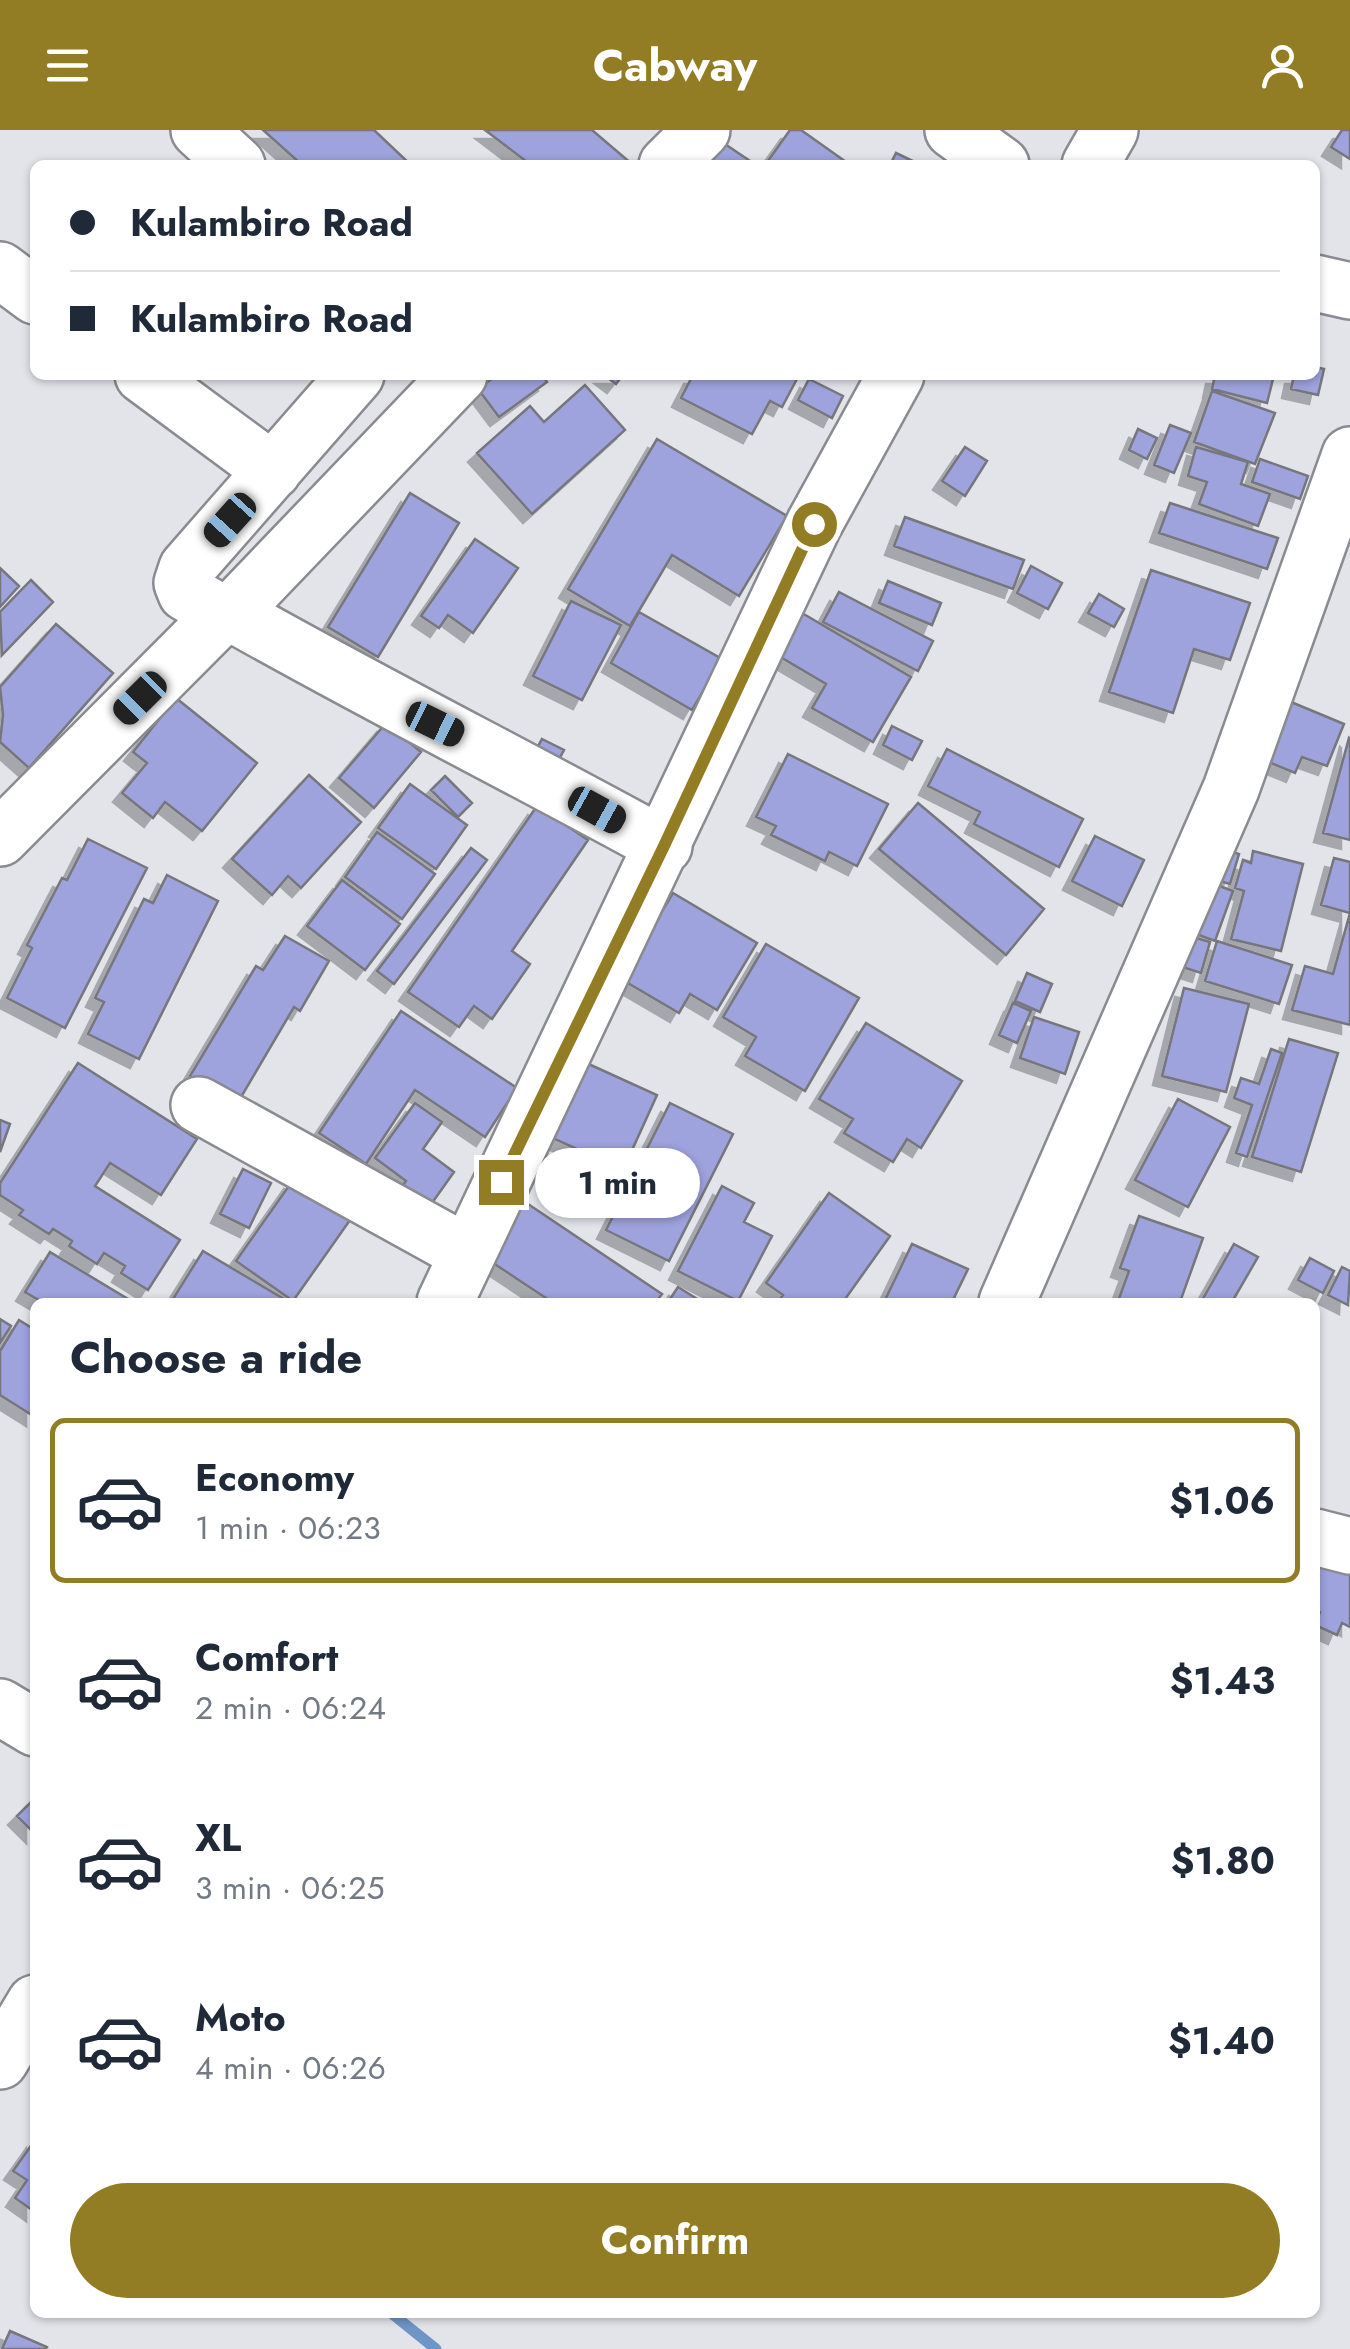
<!DOCTYPE html>
<html lang="en">
<head>
<meta charset="utf-8">
<style>
	body { margin:0; font-family:Jost,sans-serif; background:#f2f2f3; color:#1f2937; height:100vh; display:flex; flex-direction:column; font-size:38px; white-space:nowrap }
	* { box-sizing:border-box; margin:0 }
	p { font-size:32px; color:#747a83 }
	.icon { flex:none; width:55px; height:55px; fill:none; stroke:currentColor; stroke-width:2; stroke-linecap:round; stroke-linejoin:round }
	.map { position:relative; flex:1; overflow:hidden }
	.sheet { position:absolute; left:30px; top:1168px; width:1290px; height:1020px; display:flex; flex-direction:column; background:#fff; border-radius:15px; box-shadow:0 2px 8px #0004 }
	.sheet>* { flex:none }
	.top-card { position:absolute; left:30px; top:30px; width:1290px; height:220px; border-radius:15px; box-shadow:0 2px 8px #0004; display:grid; align-content:center; height:220px; padding:0 40px; background:#fff }
	.end { position:absolute; width:45px; height:45px; margin:-22px; border:12px solid #937d24; background:#fff; box-shadow:0 0 0 5px #fff }
	.from { border-radius:50% }
	.bubble { position:absolute; height:70px; border-radius:35px; background:#fff; box-shadow:0 2px 8px #0004; font-size:32px; font-weight:700; line-height:70px; text-align:center }
	.car { position:absolute; width:30px; height:60px; margin:-30px -15px; border-radius:12px; box-shadow:0 0 8px 2px #0007; background:linear-gradient(#222 24%,#8ab4d8 0 40%,#222 0 76%,#8ab4d8 0 86%,#222 0) }
	.top-card b { display:flex; align-items:center; gap:35px; height:95px; font-size:38px }
	.top-card b+b { border-top:2px solid #e0e1e3 }
	.top-card i { width:25px; height:25px; background:#1f2937 }
	ul { padding:0; list-style:none }
	li { display:flex; align-items:center; gap:30px; height:165px; margin:0 20px 15px; padding:0 20px; border:5px solid transparent; border-radius:15px }
	li div { flex:1 }
	li b { display:block; font-size:38px }
	li em { font-style:normal; font-weight:700 }
	li.current { border-color:#937d24 }
	li>.icon { width:90px; height:90px; stroke-width:1.5 }
	h2 { padding:0 40px; font-size:45px; line-height:120px }
	.button { display:flex; gap:20px; margin-top:auto; padding:20px 40px }
	.button a { flex:1; height:115px; border-radius:60px; background:#937d24; color:#fff; font-size:40px; font-weight:700; line-height:115px; text-align:center }
	header { display:flex; justify-content:space-between; align-items:center; height:130px; padding:0 40px; background:#937d24; color:#fff; font-size:45px; font-weight:700 }
	.map>svg:first-child { display:block }
</style>
</head>
<body>
<header><svg class="icon" aria-label="menu" viewBox="0 0 24 24"><path d="M4 6h16M4 12h16M4 18h16"/></svg>Cabway<svg class="icon" aria-label="person" viewBox="0 0 24 24"><circle cx="12" cy="8" r="4"/><path d="M4 21q1-7 8-7t8 7"/></svg></header>
<div class="map">
<svg width="1350" height="2219" viewBox="0 0 1350 2219">
	<defs>
		<filter id="shadow"><feDropShadow dx="-9" dy="9" stdDeviation="0" flood-color="#0004"/></filter>
	</defs>
	<rect width="100%" height="100%" fill="#e3e4ea"/>
	<g fill="none" stroke-linecap="round" stroke-linejoin="round">
		<path stroke="#6d95c5" stroke-width="11" d="M 390,2182 L 436,2219"/>
	</g>
	<path fill="#9ea2dd" stroke="#76767c" stroke-width="2.5" filter="url(#shadow)" d="M 263,0 L 374,0 L 411,35 L 302,35 Z
		M 485,0 L 592,0 L 632,34 L 531,35 Z
		M 790,0 L 801,0 L 849,34 L 765,35 Z
		M 1342,0 L 1350,0 L 1350,29 L 1331,17 Z
		M 722,12 L 756,35 L 705,35 Z
		M 896,23 L 921,35 L 890,35 Z
		M 1315,237 L 1324,239 L 1318,265 L 1291,259 L 1294,245 L 1315,245 Z
		M 497,245 L 542,245 L 547,252 L 499,287 L 478,259 Z
		M 604,245 L 623,245 L 616,254 Z
		M 693,245 L 793,245 L 798,247 L 782,277 L 770,271 L 752,304 L 681,268 Z
		M 1215,245 L 1274,245 L 1267,273 L 1212,259 Z
		M 809,249 L 843,266 L 832,288 L 798,270 Z
		M 585,255 L 625,300 L 532,384 L 477,323 L 530,276 L 544,292 Z
		M 1212,261 L 1275,283 L 1255,334 L 1194,312 Z
		M 1170,295 L 1191,303 L 1174,343 L 1154,335 Z
		M 1138,299 L 1157,308 L 1147,329 L 1129,320 Z
		M 657,309 L 787,386 L 739,466 L 672,425 L 630,496 L 568,459 Z
		M 965,317 L 987,331 L 965,366 L 942,351 Z
		M 1196,317 L 1248,332 L 1241,354 L 1270,364 L 1258,396 L 1199,374 L 1207,352 L 1188,346 Z
		M 1260,329 L 1308,346 L 1300,369 L 1252,352 Z
		M 410,363 L 459,393 L 378,527 L 328,497 Z
		M 1170,373 L 1278,408 L 1267,439 L 1159,403 Z
		M 905,387 L 1024,430 L 1013,459 L 894,416 Z
		M 475,409 L 518,438 L 473,503 L 448,485 L 439,498 L 421,486 Z
		M 1031,436 L 1062,453 L 1048,479 L 1017,463 Z
		M 0,438 L 19,456 L 0,477 Z
		M 1151,440 L 1250,473 L 1230,530 L 1194,519 L 1173,583 L 1109,562 Z
		M 31,450 L 53,472 L 2,525 L 0,482 Z
		M 888,451 L 941,473 L 932,495 L 879,473 Z
		M 839,462 L 933,511 L 918,541 L 823,492 Z
		M 1099,464 L 1124,479 L 1114,497 L 1088,483 Z
		M 571,471 L 621,495 L 582,570 L 533,546 Z
		M 639,482 L 722,529 L 692,580 L 611,533 Z
		M 802,483 L 911,547 L 873,612 L 812,578 L 826,554 L 777,525 Z
		M 56,494 L 113,543 L 29,638 L 0,612 L 3,585 L 0,557 Z
		M 1279,567 L 1344,594 L 1327,636 L 1302,627 L 1295,643 L 1254,626 Z
		M 176,568 L 257,633 L 202,701 L 165,672 L 153,688 L 122,663 L 147,633 L 133,622 Z
		M 386,593 L 421,622 L 374,678 L 339,648 Z
		M 892,596 L 922,611 L 912,630 L 883,615 Z
		M 1349,608 L 1350,609 L 1350,710 L 1323,703 Z
		M 542,609 L 564,620 L 551,644 L 529,633 Z
		M 947,619 L 1083,689 L 1059,737 L 974,694 L 980,682 L 928,656 Z
		M 788,624 L 888,674 L 857,736 L 829,722 L 825,731 L 771,705 L 776,696 L 756,687 Z
		M 309,645 L 361,692 L 301,758 L 288,746 L 272,765 L 232,729 Z
		M 445,646 L 472,673 L 458,687 L 431,660 Z
		M 410,654 L 467,695 L 436,739 L 378,698 Z
		M 918,673 L 1044,779 L 1006,825 L 879,719 Z
		M 537,676 L 588,710 L 512,821 L 530,834 L 492,889 L 474,876 L 459,897 L 408,862 Z
		M 377,702 L 435,744 L 402,789 L 345,747 Z
		M 1095,706 L 1144,730 L 1122,776 L 1072,751 Z
		M 88,709 L 147,738 L 65,898 L 7,868 L 32,818 L 27,815 L 62,748 L 67,750 Z
		M 1214,716 L 1239,724 L 1230,754 L 1205,747 Z
		M 471,718 L 487,730 L 394,854 L 377,841 Z
		M 1253,721 L 1303,734 L 1281,821 L 1231,809 L 1244,761 L 1235,758 L 1243,730 L 1251,733 Z
		M 1334,728 L 1350,732 L 1350,895 L 1292,880 L 1305,836 L 1333,844 L 1350,783 L 1321,775 Z
		M 167,745 L 218,771 L 139,929 L 88,904 L 104,872 L 95,868 L 144,769 L 153,773 Z
		M 1198,748 L 1233,761 L 1215,811 L 1180,798 Z
		M 342,750 L 400,794 L 365,840 L 307,796 Z
		M 673,763 L 757,813 L 717,880 L 690,864 L 679,883 L 621,849 Z
		M 1180,803 L 1210,812 L 1201,843 L 1170,833 Z
		M 285,806 L 329,831 L 300,881 L 294,877 L 237,974 L 190,946 L 256,836 L 263,840 Z
		M 1217,811 L 1292,835 L 1279,874 L 1205,851 Z
		M 766,814 L 859,868 L 805,961 L 745,926 L 756,907 L 723,887 Z
		M 1027,843 L 1052,854 L 1040,882 L 1015,871 Z
		M 1184,858 L 1249,874 L 1226,962 L 1162,946 Z
		M 1013,873 L 1031,881 L 1017,913 L 999,905 Z
		M 401,881 L 517,958 L 485,1007 L 415,960 L 366,1034 L 319,1003 Z
		M 1034,887 L 1079,902 L 1065,944 L 1020,928 Z
		M 866,893 L 962,951 L 921,1018 L 907,1009 L 893,1032 L 844,1003 L 853,989 L 819,969 Z
		M 1289,909 L 1338,923 L 1301,1042 L 1252,1027 Z
		M 1271,919 L 1282,923 L 1247,1027 L 1236,1023 L 1252,975 L 1234,968 L 1241,948 L 1259,954 Z
		M 582,931 L 657,965 L 623,1040 L 548,1006 Z
		M 78,933 L 197,1009 L 161,1065 L 110,1033 L 95,1056 L 180,1110 L 148,1160 L 121,1143 L 125,1136 L 104,1123 L 97,1134 L 69,1116 L 72,1111 L 53,1099 L 49,1104 L 19,1085 L 23,1080 L 0,1065 L 0,1053 Z
		M 1178,969 L 1230,997 L 1188,1077 L 1135,1050 Z
		M 415,973 L 442,992 L 423,1019 L 454,1042 L 422,1087 L 394,1067 L 406,1051 L 375,1028 Z
		M 670,973 L 733,1004 L 669,1131 L 606,1100 Z
		M 0,990 L 10,994 L 0,1022 Z
		M 243,1039 L 271,1053 L 249,1098 L 220,1084 Z
		M 293,1050 L 350,1090 L 293,1171 L 236,1131 Z
		M 722,1056 L 754,1073 L 744,1092 L 772,1106 L 738,1171 L 678,1141 Z
		M 829,1063 L 890,1106 L 843,1172 L 778,1172 L 783,1165 L 766,1153 Z
		M 525,1072 L 662,1164 L 656,1172 L 552,1172 L 487,1129 Z
		M 1139,1086 L 1203,1108 L 1180,1172 L 1118,1171 L 1129,1141 L 1120,1138 Z
		M 912,1114 L 968,1139 L 952,1172 L 884,1172 Z
		M 1234,1114 L 1258,1127 L 1232,1172 L 1201,1172 Z
		M 203,1121 L 289,1172 L 171,1172 Z
		M 50,1122 L 133,1172 L 42,1172 L 25,1162 Z
		M 1310,1128 L 1334,1141 L 1323,1163 L 1298,1150 Z
		M 1342,1137 L 1350,1141 L 1348,1175 L 1328,1165 Z
		M 678,1157 L 702,1172 L 668,1172 Z
		M 0,1189 L 11,1196 L 0,1213 Z
		M 19,1190 L 35,1200 L 35,1287 L 0,1265 L 0,1221 Z
		M 1315,1434 L 1350,1438 L 1350,1497 L 1342,1493 L 1337,1505 L 1315,1495 L 1320,1482 L 1315,1480 Z
		M 35,1668 L 35,1704 L 17,1686 Z
		M 35,2010 L 35,2082 L 15,2068 L 27,2050 L 13,2041 Z
		M 10,2201 L 47,2217 L 46,2219 L 2,2219 Z"/>
	<g fill="none" stroke-linecap="round" stroke-linejoin="round">
		<defs>
			<path id="minor" d="M 199,0 L 237,35
				M 953,0 L 1001,35
				M 667,35 L 702,0
				M 1090,35 L 1110,0
				M 0,140 L 35,166
				M 1315,153 L 1350,161
				M 143,245 L 273,341
				M 231,483 C 374,564 520,637 664,716
				M 223,484 L 186,463 L 182,453 L 187,438 L 356,245
				M 0,708 L 223,484 L 231,483 L 459,245
				M 199,975 L 467,1123
				M 445,1172 L 814,394 L 896,245
				M 1007,1172 L 1231,659 L 1350,325
				M 1315,1407 L 1350,1416
				M 0,1577 L 35,1598
				M 0,1931 L 35,1873"/>
		</defs>
		<use href="#minor" stroke="#8a8b90" stroke-width="60"/>
		<use href="#minor" stroke="#fff" stroke-width="55"/>
	</g>
	<g fill="none" stroke-linecap="round" stroke-linejoin="round">
		<path stroke="#937d24" stroke-width="12" d="M 501,1052 L 664,716 L 814,394"/>
	</g>
</svg>
<i class="end from" style="left:814px;top:394px"></i>
<i class="end" style="left:501px;top:1052px"></i>
<div class="bubble" style="left:535px;top:1018px;width:165px">1 min</div>
<i class="car" style="left:230px;top:390px;rotate:222deg"></i>
<i class="car" style="left:140px;top:568px;rotate:225deg"></i>
<i class="car" style="left:435px;top:594px;rotate:116deg"></i>
<i class="car" style="left:597px;top:680px;rotate:119deg"></i>
<div class="top-card">
<b><i class="from"></i>Kulambiro Road</b>
<b><i></i>Kulambiro Road</b>
</div>
<section class="sheet">
<h2>Choose a ride</h2>
<ul>
<li class="current"><svg class="icon" aria-label="car" viewBox="0 0 24 24"><path d="M5 17H2v-5l4-1 3-4h7l3 4 3 1v5h-3M9 17h6M6 11h13"/><circle cx="7" cy="17" r="2"/><circle cx="17" cy="17" r="2"/></svg><div><b>Economy</b><p>1 min · 06:23</p></div><em>$1.06</em></li>
<li><svg class="icon" aria-label="car" viewBox="0 0 24 24"><path d="M5 17H2v-5l4-1 3-4h7l3 4 3 1v5h-3M9 17h6M6 11h13"/><circle cx="7" cy="17" r="2"/><circle cx="17" cy="17" r="2"/></svg><div><b>Comfort</b><p>2 min · 06:24</p></div><em>$1.43</em></li>
<li><svg class="icon" aria-label="car" viewBox="0 0 24 24"><path d="M5 17H2v-5l4-1 3-4h7l3 4 3 1v5h-3M9 17h6M6 11h13"/><circle cx="7" cy="17" r="2"/><circle cx="17" cy="17" r="2"/></svg><div><b>XL</b><p>3 min · 06:25</p></div><em>$1.80</em></li>
<li><svg class="icon" aria-label="car" viewBox="0 0 24 24"><path d="M5 17H2v-5l4-1 3-4h7l3 4 3 1v5h-3M9 17h6M6 11h13"/><circle cx="7" cy="17" r="2"/><circle cx="17" cy="17" r="2"/></svg><div><b>Moto</b><p>4 min · 06:26</p></div><em>$1.40</em></li>
</ul>
<div class="button"><a>Confirm</a></div>
</section>
</div>
</body>
</html>
